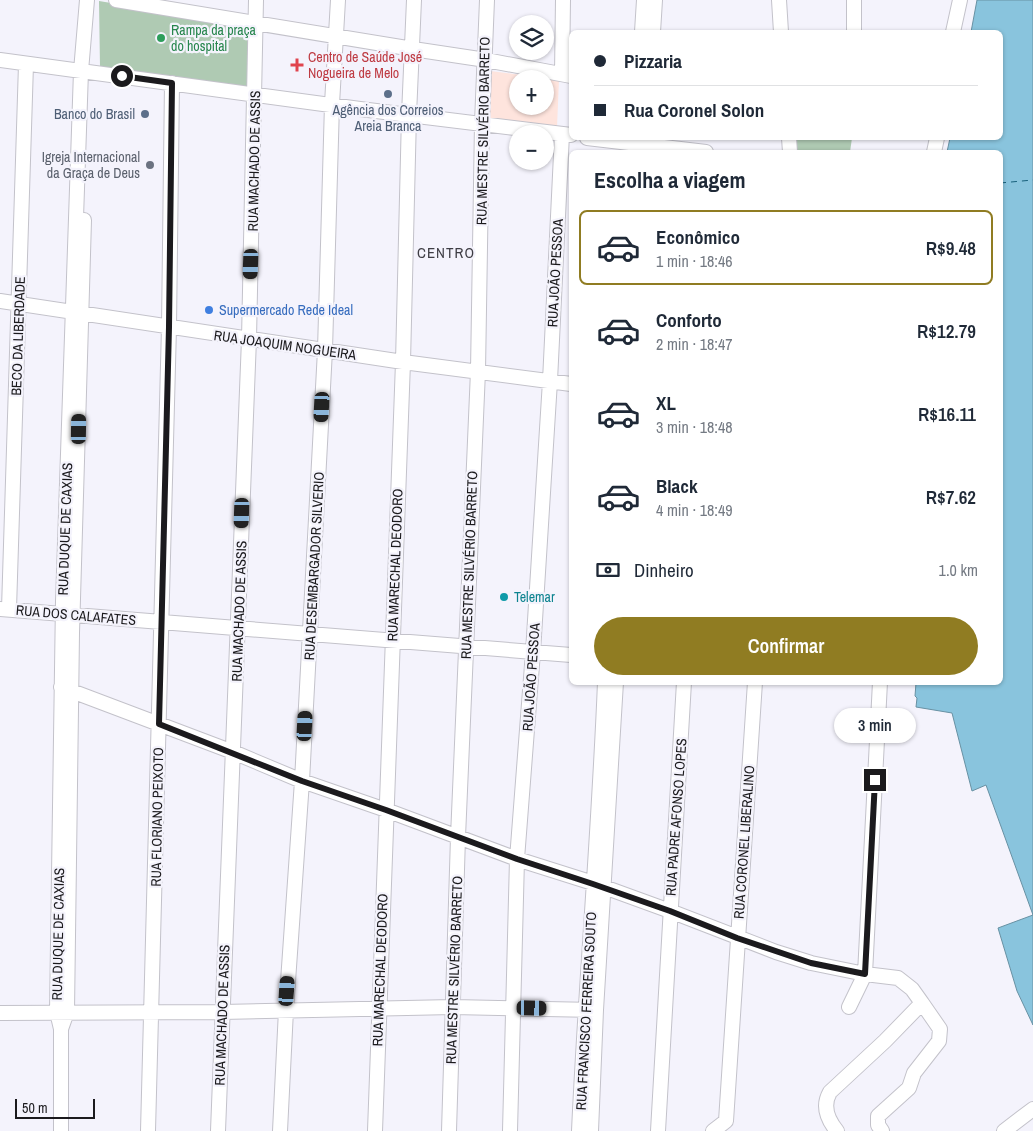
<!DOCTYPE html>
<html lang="pt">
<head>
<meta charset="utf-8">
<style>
	body { margin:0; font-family:"Archivo Narrow",sans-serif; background:#f6f6f7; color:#1f2937; height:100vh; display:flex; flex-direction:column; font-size:19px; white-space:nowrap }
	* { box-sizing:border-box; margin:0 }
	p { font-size:16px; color:#747a83 }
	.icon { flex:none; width:28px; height:28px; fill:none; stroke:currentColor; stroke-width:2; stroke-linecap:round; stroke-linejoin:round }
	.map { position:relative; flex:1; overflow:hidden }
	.side { position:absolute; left:569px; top:150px; width:434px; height:535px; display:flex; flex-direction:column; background:#fff; border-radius:8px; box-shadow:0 1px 4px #0004 }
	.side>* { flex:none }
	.hud { position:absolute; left:569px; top:30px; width:434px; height:110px; border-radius:8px; box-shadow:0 1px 4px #0004; display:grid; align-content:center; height:110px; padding:0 25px; background:#fff }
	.controls { position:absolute; left:509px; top:15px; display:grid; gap:10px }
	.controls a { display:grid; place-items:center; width:45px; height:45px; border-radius:50%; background:#fff; box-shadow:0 1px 4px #0004; font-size:25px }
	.scale { position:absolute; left:15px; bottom:12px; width:80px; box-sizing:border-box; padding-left:5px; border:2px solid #1b1a1d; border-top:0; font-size:14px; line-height:18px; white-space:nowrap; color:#1b1a1d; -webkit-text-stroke:4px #f4f3fc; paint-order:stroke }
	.end { position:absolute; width:22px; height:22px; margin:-11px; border:6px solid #1b1a1d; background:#fff; box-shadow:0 0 0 2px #fff }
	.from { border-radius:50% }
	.bubble { position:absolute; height:35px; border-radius:18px; background:#fff; box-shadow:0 1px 4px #0004; font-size:16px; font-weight:600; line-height:35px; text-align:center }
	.car { position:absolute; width:15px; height:30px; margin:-15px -8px; border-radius:6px; box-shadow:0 0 4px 1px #0007; background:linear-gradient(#222 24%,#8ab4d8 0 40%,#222 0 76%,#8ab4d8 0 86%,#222 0) }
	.hud b { display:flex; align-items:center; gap:18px; height:48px; font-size:19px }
	.hud b+b { border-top:1px solid #e0e1e3 }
	.hud i { width:12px; height:12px; background:#1f2937 }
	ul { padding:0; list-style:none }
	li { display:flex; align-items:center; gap:15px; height:75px; margin:0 10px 8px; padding:0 15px; border:2px solid transparent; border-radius:8px }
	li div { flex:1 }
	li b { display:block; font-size:19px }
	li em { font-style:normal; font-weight:600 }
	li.current { border-color:#907c22 }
	li>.icon { width:45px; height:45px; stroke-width:1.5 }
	h2 { padding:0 25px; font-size:22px; line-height:60px }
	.pay { display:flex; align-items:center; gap:12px; height:55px; padding:0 25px; font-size:19px }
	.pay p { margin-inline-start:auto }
	.primary-button { display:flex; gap:10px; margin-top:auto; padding:10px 25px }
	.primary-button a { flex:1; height:58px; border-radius:30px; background:#907c22; color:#fff; font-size:20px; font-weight:600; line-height:58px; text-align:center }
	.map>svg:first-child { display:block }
</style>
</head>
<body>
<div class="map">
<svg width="1033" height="1131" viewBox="0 0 1033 1131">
	<rect width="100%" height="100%" fill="#f4f3fc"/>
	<path fill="#fee4dd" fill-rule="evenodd" d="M 490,71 L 559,80 L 557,127 L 488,121 ZM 518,79 L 545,79 L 545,106 L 518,106 Z"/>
	<path fill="#afcab3" d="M 99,1 L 243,25 L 251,39 L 250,87 L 100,67 Z
		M 797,138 L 852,138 L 850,152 L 795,152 Z"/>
	<path fill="#89c4dd" stroke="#6891a3" d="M 977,0 L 1033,0 L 1033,1025 L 1017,991 L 998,928 L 1033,915 L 986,785 L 972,791 L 952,713 L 916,707 L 917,698 L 915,696 L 916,683 L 1000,682 L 1000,152 L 947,152 L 950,138 L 1000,138 L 1000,32 L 971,32 Z"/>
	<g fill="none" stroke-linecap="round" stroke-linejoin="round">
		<path stroke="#17607b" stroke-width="1" stroke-dasharray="6 5" stroke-linecap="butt" d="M 1000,183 L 1033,180"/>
		<defs>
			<path id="minor" d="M 116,0 L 413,49 L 486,60 L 571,76
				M 779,0 L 781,32
				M 854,0 L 854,32
				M 642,32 L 644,0
				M 653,32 L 655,0
				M 953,32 L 960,0
				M 0,60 L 360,109 L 571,135
				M 562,74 L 563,0
				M 587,138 L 706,152
				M 789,138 L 790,152
				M 934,152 L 937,138
				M 0,301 L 403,362 L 571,384
				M 0,609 L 571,655
				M 9,609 L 26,64
				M 61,687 L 233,752 L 302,781 L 386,810 L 517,859 L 593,883 L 670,911 L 776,952 L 811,963 L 865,974 L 898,978 L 912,989 L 922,1003 L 885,1041 L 830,1092 C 822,1106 827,1119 837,1131
				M 849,1007 L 865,974 L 880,682
				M 0,1013 L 222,1012 L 453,1007 L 596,1010
				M 61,1029 L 67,1012 L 72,633 L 84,220
				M 61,1131 L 61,1029 L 57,1012 L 63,601 L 81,71 L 87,0
				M 148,1131 L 169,327 L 172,83
				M 218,1131 L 249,339 L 256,0
				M 280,1131 L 286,1010 L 302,781 L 325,350 L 332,104 L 338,0
				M 375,1131 L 403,362 L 409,115 L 414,0
				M 449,1131 L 458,837 L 478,371 L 482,123 L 487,0
				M 510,1131 L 517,859 L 533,652 L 550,381 L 562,134
				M 579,1131 C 586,981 599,832 605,682
				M 591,1131 L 596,1010 L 616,682
				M 658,1131 L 684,682
				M 713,1131 L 726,1121 L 755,682
				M 882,1131 L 878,1125 L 878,1116 L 909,1088 L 914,1073 L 939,1041 L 940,1029 L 922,1003
				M 1004,1131 L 1033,1109"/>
		</defs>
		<use href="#minor" stroke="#c3c2ca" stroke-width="16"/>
		<use href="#minor" stroke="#fff" stroke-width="14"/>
	</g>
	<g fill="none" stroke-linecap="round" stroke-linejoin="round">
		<path stroke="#1b1a1d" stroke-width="6" d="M 122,76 L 172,83 L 169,327 L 159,724 L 302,781 L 386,810 L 517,859 L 593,884 L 670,911 L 737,938 L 811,963 L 865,974 L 875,780"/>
	</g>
	<circle fill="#2e9e5b" stroke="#f4f3fc" stroke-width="2" cx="161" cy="38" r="5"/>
	<path fill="#e0444e" stroke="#f4f3fc" stroke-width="2" d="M294.5 57.5h5v5h5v5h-5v5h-5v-5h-5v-5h5z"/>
	<g fill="#5c6f8a" stroke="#f4f3fc" stroke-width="2">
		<circle cx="388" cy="94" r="5"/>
		<circle cx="145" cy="114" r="5"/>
	</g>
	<circle fill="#6b7280" stroke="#f4f3fc" stroke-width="2" cx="150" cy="165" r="5"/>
	<circle fill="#3f7fe0" stroke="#f4f3fc" stroke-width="2" cx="209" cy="310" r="5"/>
	<circle fill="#0f9aa8" stroke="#f4f3fc" stroke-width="2" cx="504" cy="597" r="5"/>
	<g text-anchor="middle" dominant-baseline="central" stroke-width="4.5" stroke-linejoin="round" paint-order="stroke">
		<g font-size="14" fill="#27864d" stroke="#f4f3fc" text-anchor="start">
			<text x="171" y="30">Rampa da praça<tspan x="171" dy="16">do hospital</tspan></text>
		</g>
		<g font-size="14" fill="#be3a42" stroke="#f4f3fc" text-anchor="start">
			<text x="308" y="57">Centro de Saúde José<tspan x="308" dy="16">Nogueira de Melo</tspan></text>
		</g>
		<g font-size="14" fill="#4e5e75" stroke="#f4f3fc">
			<text x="388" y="110">Agência dos Correios<tspan x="388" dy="16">Areia Branca</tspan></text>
			<text x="135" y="114" text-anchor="end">Banco do Brasil</text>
		</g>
		<g font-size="14" fill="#1b1a1d" stroke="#f4f3fc">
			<text transform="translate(483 131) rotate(-89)">RUA MESTRE SILVÉRIO BARRETO</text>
			<text transform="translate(254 161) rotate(-89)">RUA MACHADO DE ASSIS</text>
			<text transform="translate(555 273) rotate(-87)">RUA JOÃO PESSOA</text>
			<text transform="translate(18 336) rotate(-88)">BECO DA LIBERDADE</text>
			<text transform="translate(285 345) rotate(8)">RUA JOAQUIM NOGUEIRA</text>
			<text transform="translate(65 529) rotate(-88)">RUA DUQUE DE CAXIAS</text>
			<text transform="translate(395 565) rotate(-88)">RUA MARECHAL DEODORO</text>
			<text transform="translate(469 565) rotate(-88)">RUA MESTRE SILVÉRIO BARRETO</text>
			<text transform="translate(314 566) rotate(-87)">RUA DESEMBARGADOR SILVERIO</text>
			<text transform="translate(239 611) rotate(-88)">RUA MACHADO DE ASSIS</text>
			<text transform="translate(76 615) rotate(5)">RUA DOS CALAFATES</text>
			<text transform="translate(531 677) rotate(-86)">RUA JOÃO PESSOA</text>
			<text transform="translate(157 817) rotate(-89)">RUA FLORIANO PEIXOTO</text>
			<text transform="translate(676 817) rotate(-86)">RUA PADRE AFONSO LOPES</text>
			<text transform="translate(744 842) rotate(-86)">RUA CORONEL LIBERALINO</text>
			<text transform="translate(58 934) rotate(-89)">RUA DUQUE DE CAXIAS</text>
			<text transform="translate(380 970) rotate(-88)">RUA MARECHAL DEODORO</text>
			<text transform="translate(454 970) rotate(-88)">RUA MESTRE SILVÉRIO BARRETO</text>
			<text transform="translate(586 1011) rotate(-87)">RUA FRANCISCO FERREIRA SOUTO</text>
			<text transform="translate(222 1015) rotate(-88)">RUA MACHADO DE ASSIS</text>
		</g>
		<g font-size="14" fill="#5b616d" stroke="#f4f3fc" text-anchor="end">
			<text x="140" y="157">Igreja Internacional<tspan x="140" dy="16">da Graça de Deus</tspan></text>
		</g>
		<g font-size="14" fill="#366cbe" stroke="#f4f3fc" text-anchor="start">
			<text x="219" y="310">Supermercado Rede Ideal</text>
		</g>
		<g font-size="14" fill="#0d838f" stroke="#f4f3fc" text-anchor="start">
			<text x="514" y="597">Telemar</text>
		</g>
		<g font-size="15" letter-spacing="1" fill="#3e3d44" stroke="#f4f3fc">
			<text x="446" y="252">CENTRO</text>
		</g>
	</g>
</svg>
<div class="controls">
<a><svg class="icon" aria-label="layers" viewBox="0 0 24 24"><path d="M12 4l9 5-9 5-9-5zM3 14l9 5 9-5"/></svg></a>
<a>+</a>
<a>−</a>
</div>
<div class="scale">50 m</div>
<i class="end from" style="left:122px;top:76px"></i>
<i class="end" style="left:875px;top:780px"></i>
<div class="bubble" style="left:834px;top:708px;width:82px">3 min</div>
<i class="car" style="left:251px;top:264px;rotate:182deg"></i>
<i class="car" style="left:322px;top:407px;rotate:183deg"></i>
<i class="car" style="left:79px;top:429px;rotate:1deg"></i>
<i class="car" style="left:242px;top:513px;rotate:182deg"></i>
<i class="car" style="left:305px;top:726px;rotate:3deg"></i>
<i class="car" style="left:287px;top:991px;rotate:4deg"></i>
<i class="car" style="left:532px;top:1008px;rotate:91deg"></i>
<div class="hud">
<b><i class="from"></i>Pizzaria</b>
<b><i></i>Rua Coronel Solon</b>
</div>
<section class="side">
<h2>Escolha a viagem</h2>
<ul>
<li class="current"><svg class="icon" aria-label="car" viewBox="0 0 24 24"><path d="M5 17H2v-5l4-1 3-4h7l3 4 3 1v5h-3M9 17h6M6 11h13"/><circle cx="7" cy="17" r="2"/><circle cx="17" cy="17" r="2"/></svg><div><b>Econômico</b><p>1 min · 18:46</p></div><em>R$9.48</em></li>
<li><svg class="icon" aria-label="car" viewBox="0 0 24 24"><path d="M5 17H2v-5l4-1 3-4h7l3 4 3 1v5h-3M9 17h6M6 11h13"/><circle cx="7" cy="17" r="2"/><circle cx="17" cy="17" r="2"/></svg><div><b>Conforto</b><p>2 min · 18:47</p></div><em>R$12.79</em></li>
<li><svg class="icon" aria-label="car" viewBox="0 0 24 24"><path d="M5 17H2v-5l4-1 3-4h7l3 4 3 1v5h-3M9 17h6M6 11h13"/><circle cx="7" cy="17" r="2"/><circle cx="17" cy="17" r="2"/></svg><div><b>XL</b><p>3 min · 18:48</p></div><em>R$16.11</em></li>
<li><svg class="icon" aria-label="car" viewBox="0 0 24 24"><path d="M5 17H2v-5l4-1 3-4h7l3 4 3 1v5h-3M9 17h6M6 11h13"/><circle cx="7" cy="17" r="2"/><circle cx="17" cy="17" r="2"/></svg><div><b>Black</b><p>4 min · 18:49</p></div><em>R$7.62</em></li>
</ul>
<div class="pay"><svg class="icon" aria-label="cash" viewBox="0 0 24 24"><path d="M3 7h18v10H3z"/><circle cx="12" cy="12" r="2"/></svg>Dinheiro<p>1.0 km</p></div>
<div class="primary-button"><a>Confirmar</a></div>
</section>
</div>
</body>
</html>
